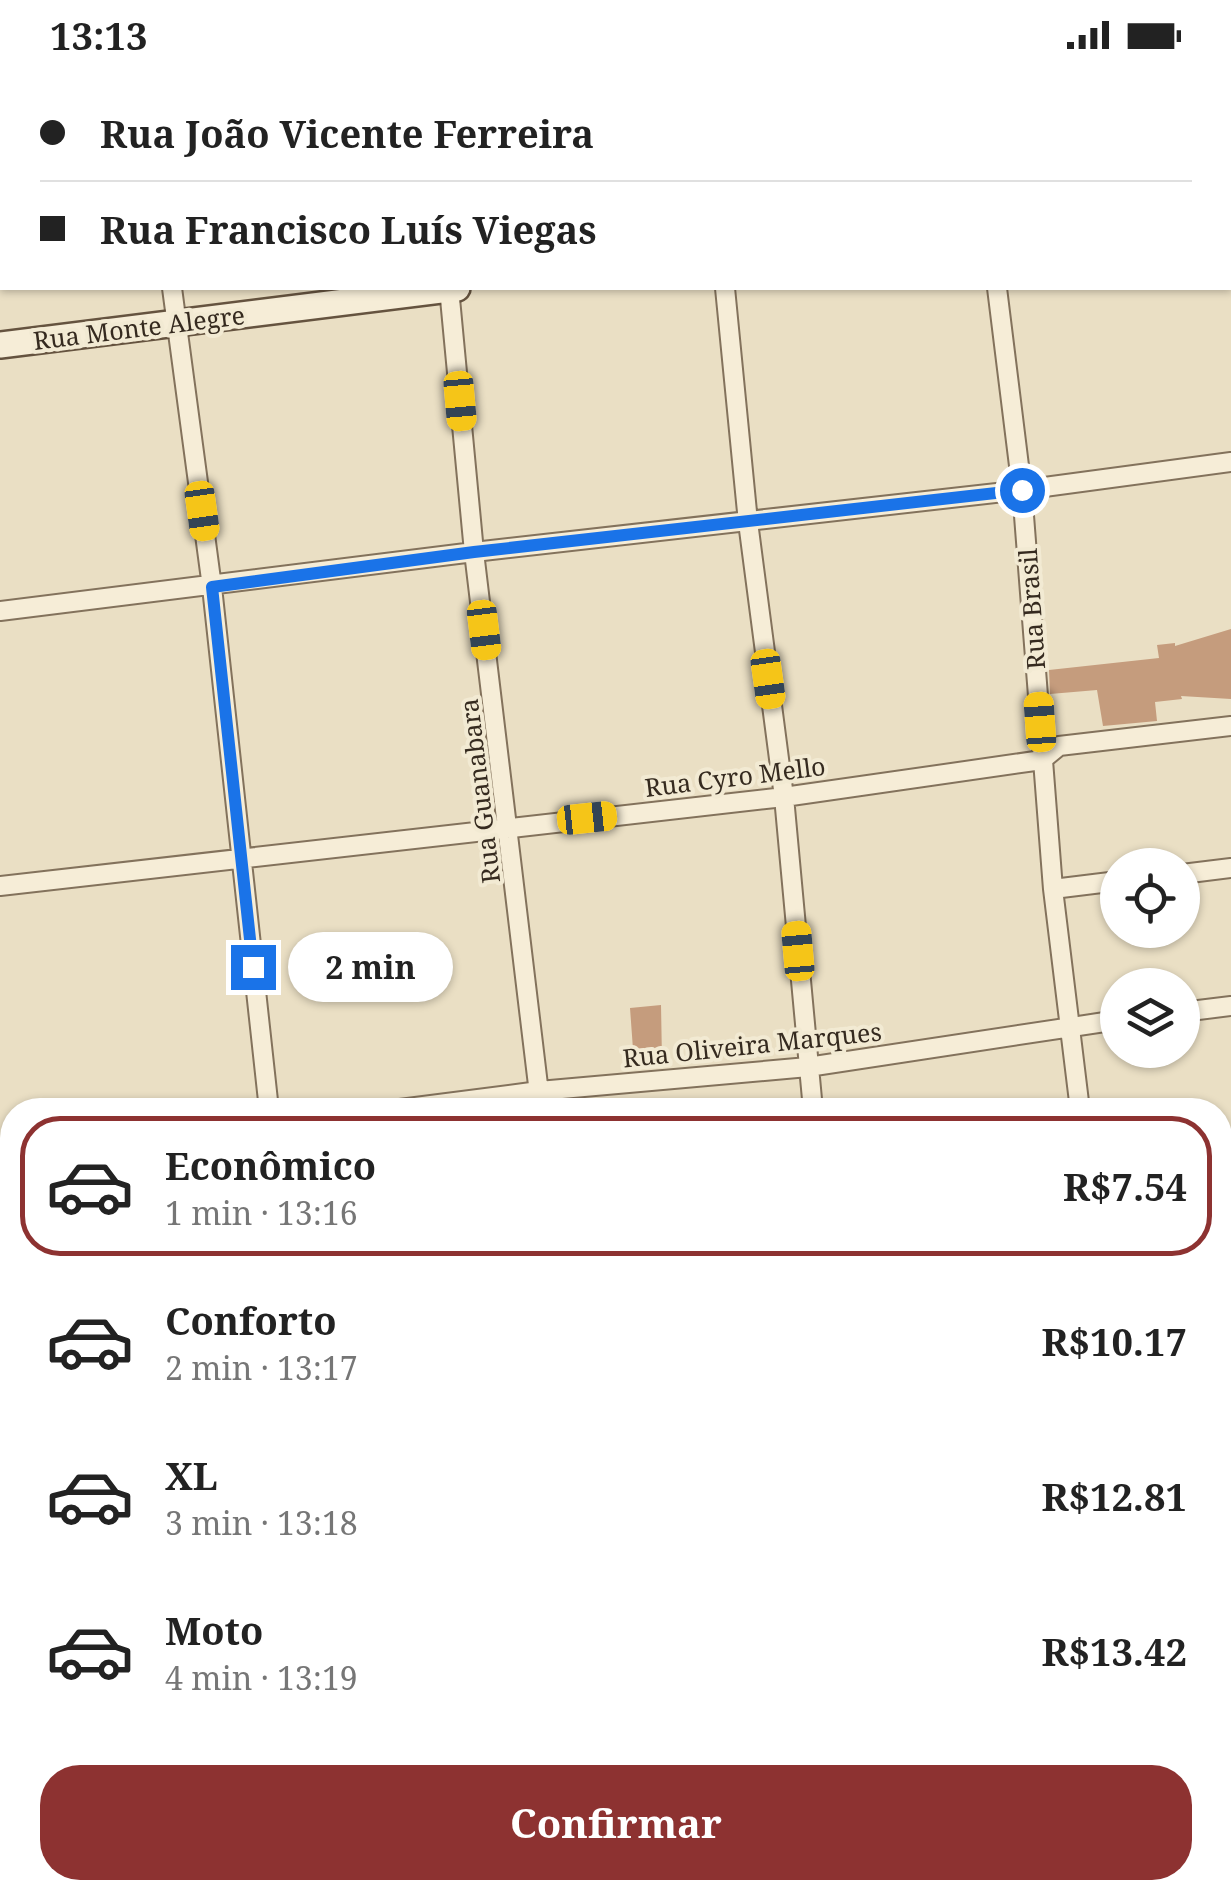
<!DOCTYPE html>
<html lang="pt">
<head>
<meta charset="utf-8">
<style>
	body { margin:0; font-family:"Noto Serif",serif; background:#f2f2f2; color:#222; height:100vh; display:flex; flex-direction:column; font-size:38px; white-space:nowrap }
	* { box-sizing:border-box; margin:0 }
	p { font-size:32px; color:#767676 }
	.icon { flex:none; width:55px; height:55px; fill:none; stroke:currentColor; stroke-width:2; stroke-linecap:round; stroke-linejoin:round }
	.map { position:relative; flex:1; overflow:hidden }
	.panel { position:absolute; left:0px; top:1028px; width:1232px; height:802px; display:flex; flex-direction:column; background:#fff; border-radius:40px 40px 0 0; box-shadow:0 2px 8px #0004 }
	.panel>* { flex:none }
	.top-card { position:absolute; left:0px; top:0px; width:1232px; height:220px; box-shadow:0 2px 8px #0004; display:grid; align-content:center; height:220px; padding:0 40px; background:#fff }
	.tools { position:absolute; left:1100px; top:778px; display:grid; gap:20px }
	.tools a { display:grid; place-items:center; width:100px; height:100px; border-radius:50%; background:#fff; box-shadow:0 2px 8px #0004; font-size:50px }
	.end { position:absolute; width:45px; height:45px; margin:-22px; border:12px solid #1a73e8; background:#fff; box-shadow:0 0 0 5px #fff }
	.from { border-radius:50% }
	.bubble { position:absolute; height:70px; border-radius:35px; background:#fff; box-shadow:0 2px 8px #0004; font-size:32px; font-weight:700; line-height:70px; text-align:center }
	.car { position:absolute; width:30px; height:60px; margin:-30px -15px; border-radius:12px; box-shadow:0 0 8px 2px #0007; background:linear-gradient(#f5c518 24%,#345 0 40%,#f5c518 0 76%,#345 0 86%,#f5c518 0) }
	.top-card b { display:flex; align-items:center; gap:35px; height:95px; font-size:38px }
	.top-card b+b { border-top:2px solid #e0e0e0 }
	.top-card i { width:25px; height:25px; background:#222 }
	ul { padding:18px 0 0; list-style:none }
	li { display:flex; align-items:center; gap:30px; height:140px; margin:0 20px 15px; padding:0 20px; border:5px solid transparent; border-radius:40px }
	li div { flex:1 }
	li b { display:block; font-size:38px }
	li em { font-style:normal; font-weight:700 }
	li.on { border-color:#8d3231 }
	li>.icon { width:90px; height:90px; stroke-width:1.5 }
	.button { display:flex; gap:20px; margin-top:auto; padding:20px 40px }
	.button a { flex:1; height:115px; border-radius:40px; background:#8d3231; color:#fff; font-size:40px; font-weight:700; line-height:115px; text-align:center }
	.status { display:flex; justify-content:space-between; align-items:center; height:70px; padding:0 50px; background:#fff; direction:ltr }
	.status svg { height:28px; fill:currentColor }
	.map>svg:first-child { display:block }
</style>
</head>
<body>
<div class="status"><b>13:13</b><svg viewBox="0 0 49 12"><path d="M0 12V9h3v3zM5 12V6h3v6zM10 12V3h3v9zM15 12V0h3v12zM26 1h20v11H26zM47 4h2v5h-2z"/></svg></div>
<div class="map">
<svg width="1231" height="1828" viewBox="0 0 1231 1828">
	<rect width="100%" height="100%" fill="#eadfc4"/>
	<path fill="#c59c7d" d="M 1231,559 L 1231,629 L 1181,626 L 1182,629 L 1155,632 L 1157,651 L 1103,656 L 1097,620 L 1050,624 L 1049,600 L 1159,588 L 1157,575 L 1175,573 L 1175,576 Z
		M 661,935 L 662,990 L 634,993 L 630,938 Z"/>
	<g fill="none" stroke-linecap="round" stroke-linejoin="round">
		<defs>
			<path id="street" d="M 153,0 L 153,2
				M 420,0 L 420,2
				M 694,0 L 695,2
				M 959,0 L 959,2
				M 1225,0 L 1226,2
				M 0,2 L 19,0
				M 1230,42 L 1231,52
				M 172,218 L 212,517 L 269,1040
				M 449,218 L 474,482 L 541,1040
				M 725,218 L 748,452 L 784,727 L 813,1040
				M 997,218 L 1022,420 L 1053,819 L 1080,1040
				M 0,541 L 474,482 L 1022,420 L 1231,392
				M 1182,804 L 1231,798
				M 0,816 L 784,727 L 1042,690 L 1059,676 L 1231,656
				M 1053,819 L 1118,811
				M 1182,942 L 1231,936
				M 392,1040 L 539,1021 L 808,997 L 1118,950
				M 0,1090 L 12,1088
				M 0,1125 L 12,1225
				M 1220,1217 L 1231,1215
				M 0,1358 L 12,1357
				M 1220,1492 L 1231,1491
				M 81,1818 L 83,1828
				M 351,1818 L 353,1828
				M 632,1818 L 633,1828
				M 905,1818 L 905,1828"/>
			<path id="secondary" d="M 1230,121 L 1231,121
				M 0,275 L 457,218
				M 0,1620 L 12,1618
				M 0,1652 L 12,1651"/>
			<path id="primary" d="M 1220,1778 L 1231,1777
				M 779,1828 L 864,1818
				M 1168,1828 L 1231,1818"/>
		</defs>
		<use href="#street" stroke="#83725c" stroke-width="22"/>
		<use href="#secondary" stroke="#65533f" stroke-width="30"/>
		<use href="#primary" stroke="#514030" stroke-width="32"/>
		<path stroke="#83725c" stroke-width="2.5" stroke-dasharray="8 5" stroke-linecap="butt" d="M 924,1828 L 1016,1818
			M 1016,1828 L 1108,1818"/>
		<use href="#street" stroke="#f6edd7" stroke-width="18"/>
		<use href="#secondary" stroke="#f6edd7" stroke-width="25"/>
		<use href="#primary" stroke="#ebd49f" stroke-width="28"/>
	</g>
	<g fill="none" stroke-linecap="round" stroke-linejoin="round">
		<path stroke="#1a73e8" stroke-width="12" d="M 253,897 L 212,517 L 474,482 L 1022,420"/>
	</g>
	<g text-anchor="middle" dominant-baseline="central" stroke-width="8" stroke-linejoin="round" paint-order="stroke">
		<g font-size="25" fill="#352a1f" stroke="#f2ead3">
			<text transform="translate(139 257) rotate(-7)">Rua Monte Alegre</text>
			<text transform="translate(1031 539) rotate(-94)">Rua Brasil</text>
			<text transform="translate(735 706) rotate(-7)">Rua Cyro Mello</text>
			<text transform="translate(479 721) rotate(-97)">Rua Guanabara</text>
			<text transform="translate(752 974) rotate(-6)">Rua Oliveira Marques</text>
		</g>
	</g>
</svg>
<div class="tools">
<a><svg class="icon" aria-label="locate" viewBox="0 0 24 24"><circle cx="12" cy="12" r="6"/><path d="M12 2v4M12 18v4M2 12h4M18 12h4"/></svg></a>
<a><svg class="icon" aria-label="layers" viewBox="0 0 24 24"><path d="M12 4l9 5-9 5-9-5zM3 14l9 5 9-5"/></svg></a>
</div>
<i class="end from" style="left:1022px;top:420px"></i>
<i class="end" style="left:253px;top:897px"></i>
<div class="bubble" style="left:288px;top:862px;width:165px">2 min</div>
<i class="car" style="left:460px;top:331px;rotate:175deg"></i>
<i class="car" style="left:202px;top:441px;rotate:172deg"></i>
<i class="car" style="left:484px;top:560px;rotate:173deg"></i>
<i class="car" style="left:768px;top:609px;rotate:172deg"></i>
<i class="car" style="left:1040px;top:652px;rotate:356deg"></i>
<i class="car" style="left:587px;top:748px;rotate:84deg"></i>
<i class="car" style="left:798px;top:881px;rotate:355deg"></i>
<div class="top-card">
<b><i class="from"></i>Rua João Vicente Ferreira</b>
<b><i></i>Rua Francisco Luís Viegas</b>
</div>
<section class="panel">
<ul>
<li class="on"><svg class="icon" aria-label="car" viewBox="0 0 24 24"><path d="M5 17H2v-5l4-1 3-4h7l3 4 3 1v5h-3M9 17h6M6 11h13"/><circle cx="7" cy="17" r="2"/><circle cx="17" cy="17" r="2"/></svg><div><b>Econômico</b><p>1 min · 13:16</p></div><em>R$7.54</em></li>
<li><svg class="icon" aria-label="car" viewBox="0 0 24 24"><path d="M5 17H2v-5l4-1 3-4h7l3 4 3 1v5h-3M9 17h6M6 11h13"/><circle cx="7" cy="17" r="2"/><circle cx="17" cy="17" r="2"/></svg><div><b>Conforto</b><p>2 min · 13:17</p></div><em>R$10.17</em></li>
<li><svg class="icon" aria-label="car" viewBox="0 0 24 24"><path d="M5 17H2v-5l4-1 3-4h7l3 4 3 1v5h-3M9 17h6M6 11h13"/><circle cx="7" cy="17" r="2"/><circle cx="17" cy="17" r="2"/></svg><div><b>XL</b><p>3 min · 13:18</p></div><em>R$12.81</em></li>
<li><svg class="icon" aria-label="car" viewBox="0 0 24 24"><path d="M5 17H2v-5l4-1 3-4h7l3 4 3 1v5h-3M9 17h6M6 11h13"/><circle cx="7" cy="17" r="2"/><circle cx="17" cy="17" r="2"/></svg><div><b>Moto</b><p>4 min · 13:19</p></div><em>R$13.42</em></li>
</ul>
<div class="button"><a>Confirmar</a></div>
</section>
</div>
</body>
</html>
